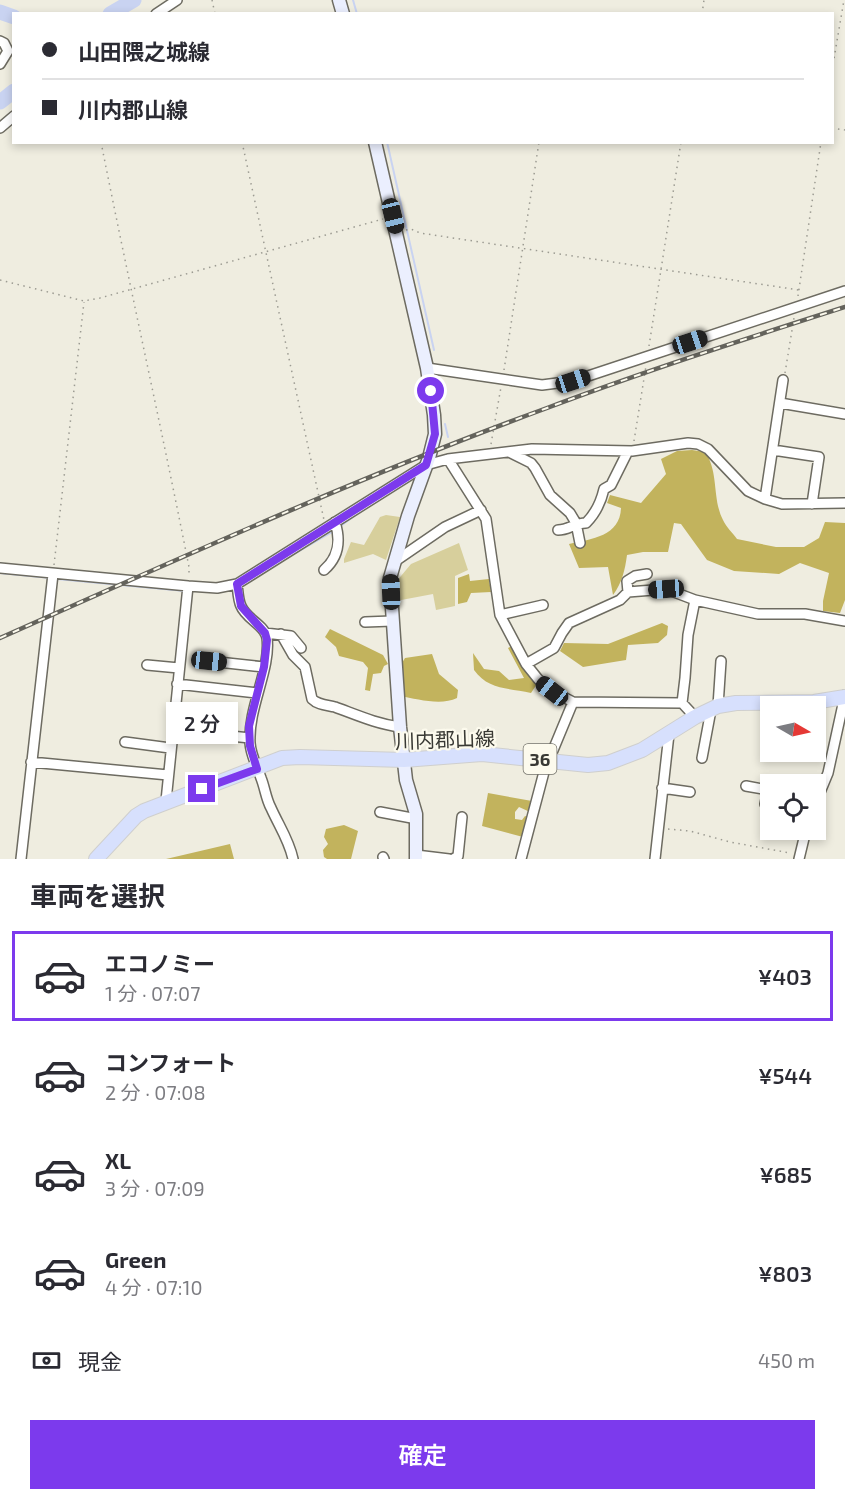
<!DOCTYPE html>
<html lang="ja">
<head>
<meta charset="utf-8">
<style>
	body { margin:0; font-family:"Exo 2","Noto Sans JP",sans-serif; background:#f7f7f7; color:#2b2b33; height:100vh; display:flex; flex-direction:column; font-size:22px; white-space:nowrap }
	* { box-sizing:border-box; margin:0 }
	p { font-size:20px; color:#7c7c81 }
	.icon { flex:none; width:33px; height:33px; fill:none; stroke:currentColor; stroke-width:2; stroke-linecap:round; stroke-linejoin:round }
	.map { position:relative; height:859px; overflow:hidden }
	.drawer { display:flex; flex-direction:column; background:#fff; flex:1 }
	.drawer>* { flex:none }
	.guide { position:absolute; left:12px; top:12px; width:822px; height:132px; border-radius:0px; box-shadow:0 3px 9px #0003; display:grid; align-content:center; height:132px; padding:0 30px; background:#fff }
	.needle { width:39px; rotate:99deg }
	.buttons { position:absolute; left:760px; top:696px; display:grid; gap:12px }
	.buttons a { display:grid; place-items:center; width:66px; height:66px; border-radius:0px; background:#fff; box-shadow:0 3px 9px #0003; font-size:30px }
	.end { position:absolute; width:27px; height:27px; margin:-14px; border:8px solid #7c3aed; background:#fff; box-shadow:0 0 0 3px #fff }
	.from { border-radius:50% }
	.bubble { position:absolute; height:42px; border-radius:0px; background:#fff; box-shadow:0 3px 9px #0003; font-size:20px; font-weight:600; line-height:42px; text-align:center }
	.car { position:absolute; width:18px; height:36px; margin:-18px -9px; border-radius:8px; box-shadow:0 0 4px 2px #0007; background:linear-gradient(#222 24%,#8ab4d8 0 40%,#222 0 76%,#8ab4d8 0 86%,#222 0) }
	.guide b { display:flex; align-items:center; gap:21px; height:57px; font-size:22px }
	.guide b+b { border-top:2px solid #e1e1e2 }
	.guide i { width:15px; height:15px; background:#2b2b33 }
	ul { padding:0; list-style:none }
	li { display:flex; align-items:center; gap:18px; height:90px; margin:0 12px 9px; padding:0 18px; border:3px solid transparent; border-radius:0px }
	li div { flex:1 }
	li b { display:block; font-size:22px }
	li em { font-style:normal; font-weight:600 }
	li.selected { border-color:#7c3aed }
	li>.icon { width:54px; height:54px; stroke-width:1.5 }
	h2 { padding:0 30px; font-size:27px; line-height:72px }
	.pay { display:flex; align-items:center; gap:15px; height:66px; padding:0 30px; font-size:22px }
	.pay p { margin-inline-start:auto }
	.action { display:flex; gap:12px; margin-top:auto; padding:12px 30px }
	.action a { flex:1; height:69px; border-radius:0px; background:#7c3aed; color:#fff; font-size:24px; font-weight:600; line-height:69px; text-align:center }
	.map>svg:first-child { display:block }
</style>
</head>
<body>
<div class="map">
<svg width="845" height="859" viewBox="0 0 845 859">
	<rect width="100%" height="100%" fill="#efede0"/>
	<path fill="#d7cf9c" d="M 386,515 L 400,517 L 386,560 L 373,554 L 344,563 L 344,559 L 351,542 L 364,545 L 380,517 Z
		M 459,543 L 468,570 L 455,576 L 455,606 L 436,610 L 433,594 L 396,601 L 396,582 L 411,564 Z"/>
	<path fill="#c2b35d" d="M 692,450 L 705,452 C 719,471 712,499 723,520 C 726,527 733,533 737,539 L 776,547 L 804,547 L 819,538 L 825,522 L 845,523 L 845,600 L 840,613 L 823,611 L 823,601 L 829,573 L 800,563 L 779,574 L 734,571 L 707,560 L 681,524 L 674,523 L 668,552 L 643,552 L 627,555 C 625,570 622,583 613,595 L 608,567 L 579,568 L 569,544 C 592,539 620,536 621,508 L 607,503 L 610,495 L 641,503 L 666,474 L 661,459 L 677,451 Z
		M 469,574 L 470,581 L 489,579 L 491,592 L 471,593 L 467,602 L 458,604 L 458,578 Z
		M 662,623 L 668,626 L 667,635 L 658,643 L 628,645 L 626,660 L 583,667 L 560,651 L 564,643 L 608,644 Z
		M 330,629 L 383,655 L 388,664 L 384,666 L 381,673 L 373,674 L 370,691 L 365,690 L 368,668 L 363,662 L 339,656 L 336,647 L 325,637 Z
		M 512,646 L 537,684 L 531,693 C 509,688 488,690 474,670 L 473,653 L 484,669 L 499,671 L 509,680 L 524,678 L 508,648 Z
		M 432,654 L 439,674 L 458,690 L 457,698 C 441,706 417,699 400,696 L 399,668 L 405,658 Z
		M 488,793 L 532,801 L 530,812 L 519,807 L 515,812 L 515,819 L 522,820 L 525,816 L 529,817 L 523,837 L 482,826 Z
		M 344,825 L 358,831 L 351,859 L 327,859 L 324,857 L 323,850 L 328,844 L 324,837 L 326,829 Z
		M 230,844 L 234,859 L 166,859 Z"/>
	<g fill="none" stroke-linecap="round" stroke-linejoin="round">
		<path stroke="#c9d3f1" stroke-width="2" d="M 353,0 L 357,14
			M 387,142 L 434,350
			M 445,424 L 448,437
			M 338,528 L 365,508
			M 287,558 L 334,531
			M 0,573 L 51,578
			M 57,579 L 185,591
			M 191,591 L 231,591"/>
		<path stroke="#c9d3f1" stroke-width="15" d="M 0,12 L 14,17
			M 110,14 L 134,0
			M 0,102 L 14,91"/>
		<defs>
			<path id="minor" d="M 156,14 L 177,0
				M 0,41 L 4,43 L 8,51 L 0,64
				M 0,128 L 14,116
				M 427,368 L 542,385 L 573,381 L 845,291
				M 780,403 L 845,414
				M 773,450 L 819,457 L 812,504
				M 509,452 L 531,463 L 535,468 L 550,495 L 570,513 L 576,523 L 580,543
				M 448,459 L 486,519 L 500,615 L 526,664 L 538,679 L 552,691 L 573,702 L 682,703 L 695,717
				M 765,499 L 783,380
				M 558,530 C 569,530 574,523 586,523 C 595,514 601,502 604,489 L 611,485 L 628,451
				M 394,562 L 445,527 L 481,510
				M 0,568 L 188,586 L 217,588 L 237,584 L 426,465 L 448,459 L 532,449 L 632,451 L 688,443 L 698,444 L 708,449 L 748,491 L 765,499 L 782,504 L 845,503
				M 324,570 C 339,557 341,541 335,522
				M 237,584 C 238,591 238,600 241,606 C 246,619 265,625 267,638 C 271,669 248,707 250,743 C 251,756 257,766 261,778 C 265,788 266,799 271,808 C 279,826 289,840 293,859
				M 628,592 L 627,581 L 635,576 L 647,574
				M 500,615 L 543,605
				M 365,622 L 392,621
				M 265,633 L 291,636 L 301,648
				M 281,634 L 293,655 L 305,667 L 312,699 C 318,705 327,705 335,707 C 357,715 377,724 400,727
				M 209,661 L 264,667
				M 526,664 L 554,648 L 562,633 L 569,623 L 620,600 L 628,592 L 666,589 L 695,600
				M 147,665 L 179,668
				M 177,684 L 257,693
				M 682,703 L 685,678 L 688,635 L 695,600 L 758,614 L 805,614 L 845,621
				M 718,706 L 721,661
				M 221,735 L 250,738
				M 125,742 L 170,748
				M 702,758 L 711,710
				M 31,762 L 168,775
				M 746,786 L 768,790 L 765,804 L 771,806
				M 662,788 L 690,792
				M 166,801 L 188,586
				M 816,802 L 828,773 L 845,695
				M 380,812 L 417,819
				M 416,855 L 449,859
				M 383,857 L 384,859
				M 21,859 L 53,574
				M 453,859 L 458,856 L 462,817
				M 521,859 L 544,772 L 573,702
				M 655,859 L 669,734
				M 799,859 L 806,830"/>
			<path id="secondary" d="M 339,0 L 343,14
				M 375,142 L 427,368 L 434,415 L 435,434 L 429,458 L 408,516 L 390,578 L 400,727 L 406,780 L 416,814 L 416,859"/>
			<path id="primary" d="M 96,859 L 136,816 L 144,811 L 282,758 L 300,757 L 404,760 L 482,754 L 588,765 L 608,763 L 642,750 L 695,717 L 718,706 L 736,703 L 814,702 L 845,697"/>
		</defs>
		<use href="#minor" stroke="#6d6b61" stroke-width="12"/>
		<use href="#secondary" stroke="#6d6b61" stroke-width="15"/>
		<use href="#primary" stroke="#cfcfce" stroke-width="16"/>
		<path stroke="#9c9b92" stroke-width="1.5" stroke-dasharray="1.5 4.5" stroke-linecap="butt" d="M 212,0 L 215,14
			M 702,14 L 704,0
			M 832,70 L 844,0
			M 832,128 L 845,130
			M 101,142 C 129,284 161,425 189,567 L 189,576
			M 242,142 L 324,520
			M 406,230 L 411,229 L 420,233 L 799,290
			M 0,280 L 84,301 L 100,298 L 383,219
			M 798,296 L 821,142
			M 649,346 L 681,142
			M 504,370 L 539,142
			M 785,373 L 794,318
			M 634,441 L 646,366
			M 491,444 L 501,387
			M 54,565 L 84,302
			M 668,829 L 690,831 L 730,842 L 790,853"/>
		<use href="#minor" stroke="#fff" stroke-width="9"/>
		<use href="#secondary" stroke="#ebeffe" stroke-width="12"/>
		<use href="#primary" stroke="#d7e0fd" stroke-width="14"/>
		<defs>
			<path id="rail" d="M 0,638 C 180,558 361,476 547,408 C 645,371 745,339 845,307"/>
		</defs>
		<use href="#rail" stroke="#64635c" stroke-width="4.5"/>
		<use href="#rail" stroke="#fcfaed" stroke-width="2" stroke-dasharray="7" stroke-linecap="butt"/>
	</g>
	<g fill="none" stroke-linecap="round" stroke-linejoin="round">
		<path stroke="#7c3aed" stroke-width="8" d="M 202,789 L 257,769 L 250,746 L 249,726 L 264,667 L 267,640 L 265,633 L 241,606 L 237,584 L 426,465 L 435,434 L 431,391"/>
	</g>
	<g text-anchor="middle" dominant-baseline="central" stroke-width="4.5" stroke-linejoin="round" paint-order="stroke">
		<rect fill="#fcfaed" stroke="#74736c" stroke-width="1.5" x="523.5" y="744" width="33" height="30" rx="4.5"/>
		<g font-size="18" font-weight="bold" fill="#393934">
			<text x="540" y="759">36</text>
		</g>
		<g font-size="20" fill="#393934" stroke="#fcfaed">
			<text transform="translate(445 739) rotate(-2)">川内郡山線</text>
		</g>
	</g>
</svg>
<div class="buttons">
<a><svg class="needle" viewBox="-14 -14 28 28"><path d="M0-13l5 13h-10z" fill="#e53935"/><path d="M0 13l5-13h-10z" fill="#7c7c81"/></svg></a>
<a><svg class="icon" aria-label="locate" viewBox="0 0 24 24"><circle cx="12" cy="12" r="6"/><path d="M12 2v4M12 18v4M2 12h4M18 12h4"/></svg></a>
</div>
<i class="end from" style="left:431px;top:391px"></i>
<i class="end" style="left:202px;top:789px"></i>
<div class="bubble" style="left:166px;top:702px;width:72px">2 分</div>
<i class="car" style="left:393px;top:216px;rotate:166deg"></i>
<i class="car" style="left:690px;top:342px;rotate:72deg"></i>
<i class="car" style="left:573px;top:381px;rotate:72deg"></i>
<i class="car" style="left:666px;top:589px;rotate:266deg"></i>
<i class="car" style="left:391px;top:592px;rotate:358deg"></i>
<i class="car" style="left:209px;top:661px;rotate:96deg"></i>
<i class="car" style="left:552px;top:691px;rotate:308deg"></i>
<div class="guide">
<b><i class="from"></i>山田隈之城線</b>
<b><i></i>川内郡山線</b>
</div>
</div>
<section class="drawer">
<h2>車両を選択</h2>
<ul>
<li class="selected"><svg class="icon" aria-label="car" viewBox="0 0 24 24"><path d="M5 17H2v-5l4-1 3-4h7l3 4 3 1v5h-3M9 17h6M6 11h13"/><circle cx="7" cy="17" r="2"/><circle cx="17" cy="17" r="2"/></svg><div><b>エコノミー</b><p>1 分 · 07:07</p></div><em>¥403</em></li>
<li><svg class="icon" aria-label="car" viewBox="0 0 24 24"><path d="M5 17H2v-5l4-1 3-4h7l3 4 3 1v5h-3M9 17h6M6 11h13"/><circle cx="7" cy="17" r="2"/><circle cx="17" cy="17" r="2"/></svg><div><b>コンフォート</b><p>2 分 · 07:08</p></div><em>¥544</em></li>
<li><svg class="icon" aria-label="car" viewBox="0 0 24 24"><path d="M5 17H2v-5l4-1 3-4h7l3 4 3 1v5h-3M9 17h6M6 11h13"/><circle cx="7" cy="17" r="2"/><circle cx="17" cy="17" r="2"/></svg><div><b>XL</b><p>3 分 · 07:09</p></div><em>¥685</em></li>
<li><svg class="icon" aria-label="car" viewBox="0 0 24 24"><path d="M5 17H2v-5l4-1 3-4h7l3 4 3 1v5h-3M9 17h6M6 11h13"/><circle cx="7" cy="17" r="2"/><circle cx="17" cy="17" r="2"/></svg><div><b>Green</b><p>4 分 · 07:10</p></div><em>¥803</em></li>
</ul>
<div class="pay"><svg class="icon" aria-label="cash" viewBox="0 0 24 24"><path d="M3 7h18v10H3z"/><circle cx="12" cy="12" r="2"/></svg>現金<p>450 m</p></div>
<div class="action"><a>確定</a></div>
</section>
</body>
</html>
